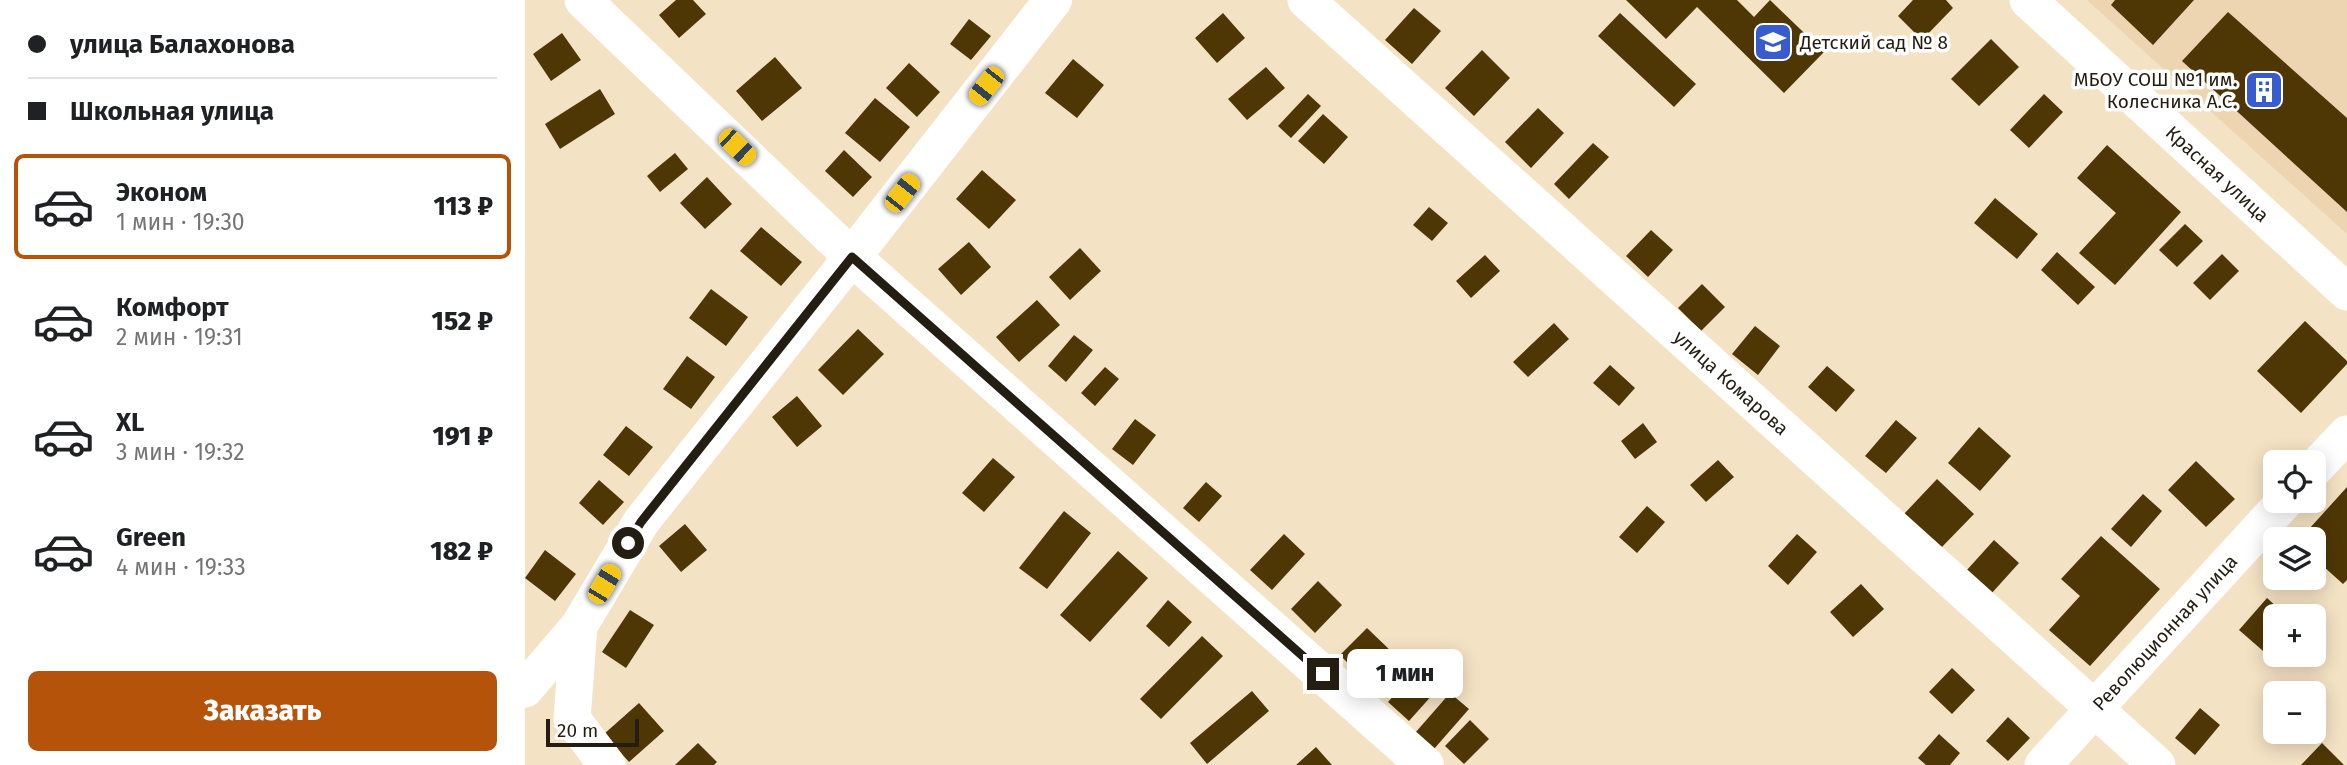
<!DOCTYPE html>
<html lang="ru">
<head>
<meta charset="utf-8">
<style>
	body { margin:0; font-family:"Fira Sans",sans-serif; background:#f2f2f2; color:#202124; height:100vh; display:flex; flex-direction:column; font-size:26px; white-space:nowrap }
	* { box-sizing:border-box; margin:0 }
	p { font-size:23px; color:#757577 }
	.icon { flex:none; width:38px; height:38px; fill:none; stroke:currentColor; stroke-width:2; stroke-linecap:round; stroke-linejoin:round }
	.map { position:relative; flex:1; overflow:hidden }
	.side { display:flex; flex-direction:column; background:#fff; width:525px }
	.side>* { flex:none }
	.banner { display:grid; align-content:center; height:154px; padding:0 28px; background:#fff }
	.buttons { position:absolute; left:1738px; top:450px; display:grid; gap:14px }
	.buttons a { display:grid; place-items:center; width:63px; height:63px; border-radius:10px; background:#fff; box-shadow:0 4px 18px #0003; font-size:35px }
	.scale { position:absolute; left:21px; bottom:18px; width:93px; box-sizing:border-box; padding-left:7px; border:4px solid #241d12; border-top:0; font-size:19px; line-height:24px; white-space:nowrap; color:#241d12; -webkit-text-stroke:5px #fff; paint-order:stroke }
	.end { position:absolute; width:32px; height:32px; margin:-16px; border:9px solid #241d12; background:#fff; box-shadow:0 0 0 4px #fff }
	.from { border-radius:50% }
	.bubble { position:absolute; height:49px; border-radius:10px; background:#fff; box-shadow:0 4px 18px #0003; font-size:23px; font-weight:800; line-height:49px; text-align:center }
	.car { position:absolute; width:21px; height:42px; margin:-21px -10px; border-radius:9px; box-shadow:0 0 5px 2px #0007; background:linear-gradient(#f5c518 24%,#345 0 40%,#f5c518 0 76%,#345 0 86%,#f5c518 0) }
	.banner b { display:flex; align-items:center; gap:24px; height:66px; font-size:26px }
	.banner b+b { border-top:2px solid #e0e0e0 }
	.banner i { width:18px; height:18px; background:#202124 }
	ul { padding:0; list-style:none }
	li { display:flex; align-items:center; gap:21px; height:105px; margin:0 14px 10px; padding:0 14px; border:4px solid transparent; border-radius:10px }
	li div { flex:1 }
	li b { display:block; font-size:26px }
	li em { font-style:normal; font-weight:800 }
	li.current { border-color:#b45309 }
	li>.icon { width:63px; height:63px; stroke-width:1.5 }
	.cta { display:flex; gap:14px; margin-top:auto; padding:14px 28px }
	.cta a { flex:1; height:80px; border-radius:10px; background:#b45309; color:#fff; font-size:28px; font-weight:800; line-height:80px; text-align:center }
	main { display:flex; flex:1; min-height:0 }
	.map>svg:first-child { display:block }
</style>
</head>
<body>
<main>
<section class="side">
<div class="banner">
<b><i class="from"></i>улица Балахонова</b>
<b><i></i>Школьная улица</b>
</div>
<ul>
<li class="current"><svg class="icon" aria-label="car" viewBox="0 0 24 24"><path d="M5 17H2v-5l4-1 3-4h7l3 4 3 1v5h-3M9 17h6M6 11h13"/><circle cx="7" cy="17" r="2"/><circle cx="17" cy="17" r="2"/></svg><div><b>Эконом</b><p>1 мин · 19:30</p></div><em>113 ₽</em></li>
<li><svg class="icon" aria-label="car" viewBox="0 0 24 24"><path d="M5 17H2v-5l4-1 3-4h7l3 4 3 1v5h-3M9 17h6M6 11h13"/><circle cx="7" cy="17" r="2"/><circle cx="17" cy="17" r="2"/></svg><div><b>Комфорт</b><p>2 мин · 19:31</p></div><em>152 ₽</em></li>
<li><svg class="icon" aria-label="car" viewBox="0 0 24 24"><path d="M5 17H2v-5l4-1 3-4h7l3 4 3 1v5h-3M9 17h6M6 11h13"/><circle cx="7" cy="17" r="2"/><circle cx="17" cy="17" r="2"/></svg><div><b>XL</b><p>3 мин · 19:32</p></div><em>191 ₽</em></li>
<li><svg class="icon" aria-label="car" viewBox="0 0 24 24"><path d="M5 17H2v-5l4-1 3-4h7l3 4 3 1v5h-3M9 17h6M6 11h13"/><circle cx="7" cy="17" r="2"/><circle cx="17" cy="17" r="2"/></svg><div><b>Green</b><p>4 мин · 19:33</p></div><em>182 ₽</em></li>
</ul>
<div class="cta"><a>Заказать</a></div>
</section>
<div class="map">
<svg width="1822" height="765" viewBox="0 0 1822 765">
	<rect width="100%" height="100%" fill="#f4e2c4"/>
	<path fill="#ecd5b0" d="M 1562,0 L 1822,0 L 1822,234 Z"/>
	<path fill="#4f3705" d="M 151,0 L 168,0 L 181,14 L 154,38 L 134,15 Z
		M 1101,0 L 1212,0 L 1229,17 L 1245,0 L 1299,52 L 1259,93 L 1172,7 L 1141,39 Z
		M 1388,0 L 1421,0 L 1428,8 L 1397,40 L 1373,16 Z
		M 1590,0 L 1669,0 L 1628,45 L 1586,5 Z
		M 889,8 L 916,31 L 887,64 L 860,40 Z
		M 1703,12 L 1822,118 L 1822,212 L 1657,61 Z
		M 698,13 L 720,38 L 692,63 L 670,38 Z
		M 1095,13 L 1171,84 L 1149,107 L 1073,36 Z
		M 444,19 L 466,36 L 446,60 L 425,44 Z
		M 37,33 L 56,60 L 26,81 L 8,54 Z
		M 1466,39 L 1494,67 L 1454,106 L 1426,79 Z
		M 957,50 L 985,78 L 949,116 L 920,88 Z
		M 250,57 L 277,88 L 237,121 L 211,91 Z
		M 548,59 L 579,85 L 552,118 L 520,93 Z
		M 384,63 L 415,92 L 392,117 L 361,88 Z
		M 741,67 L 760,88 L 722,120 L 703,99 Z
		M 75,89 L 90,114 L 35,149 L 20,124 Z
		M 783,94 L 796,106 L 766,138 L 753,126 Z
		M 1519,94 L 1538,112 L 1504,148 L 1485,130 Z
		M 350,98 L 385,127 L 355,162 L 320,133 Z
		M 1013,108 L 1039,133 L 1006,168 L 980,142 Z
		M 798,114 L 823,137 L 799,164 L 773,141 Z
		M 1068,143 L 1084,157 L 1044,199 L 1029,184 Z
		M 1582,145 L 1656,212 L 1590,285 L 1554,253 L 1591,213 L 1552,178 Z
		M 319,150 L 347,177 L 328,197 L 300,171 Z
		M 150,153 L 163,169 L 135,192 L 122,176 Z
		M 457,170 L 491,200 L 464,229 L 431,199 Z
		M 182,177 L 207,204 L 180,229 L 155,203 Z
		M 1470,198 L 1513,234 L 1492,259 L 1449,223 Z
		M 904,207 L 923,223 L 907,241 L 888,225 Z
		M 1660,224 L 1678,241 L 1652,267 L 1634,250 Z
		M 236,227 L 277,262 L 256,286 L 215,251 Z
		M 1126,230 L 1148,250 L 1123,277 L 1101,256 Z
		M 444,242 L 466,267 L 436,295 L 413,269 Z
		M 555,248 L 576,271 L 545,300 L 524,277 Z
		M 1532,252 L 1570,287 L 1553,305 L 1516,270 Z
		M 1697,254 L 1714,271 L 1685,300 L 1668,283 Z
		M 960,255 L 975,271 L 946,298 L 931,281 Z
		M 1177,284 L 1200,307 L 1176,331 L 1153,308 Z
		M 186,289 L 223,317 L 201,346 L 164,318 Z
		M 512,300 L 535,325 L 494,362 L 471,337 Z
		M 1780,321 L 1822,361 L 1822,364 L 1776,413 L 1732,371 Z
		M 1029,323 L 1044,339 L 1003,377 L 988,362 Z
		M 1230,326 L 1255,346 L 1233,375 L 1207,354 Z
		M 333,329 L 359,354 L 318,395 L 293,370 Z
		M 549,335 L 568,350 L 541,382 L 523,366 Z
		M 162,356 L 190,377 L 166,409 L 138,389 Z
		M 1085,365 L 1110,388 L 1094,406 L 1068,383 Z
		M 1302,366 L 1330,390 L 1311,412 L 1283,387 Z
		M 580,367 L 594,379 L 570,406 L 556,393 Z
		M 272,396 L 297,426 L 272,447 L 247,417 Z
		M 610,419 L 631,435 L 608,465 L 587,449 Z
		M 1371,420 L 1392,438 L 1361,473 L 1340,456 Z
		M 1118,423 L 1132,442 L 1110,459 L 1096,441 Z
		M 101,426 L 128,447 L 104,476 L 78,455 Z
		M 1454,427 L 1486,456 L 1455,491 L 1423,463 Z
		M 468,458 L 490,477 L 459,512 L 437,493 Z
		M 1193,460 L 1209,477 L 1181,502 L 1165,485 Z
		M 1671,461 L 1710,499 L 1681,527 L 1643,490 Z
		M 1412,479 L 1449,514 L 1415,549 L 1379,514 Z
		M 74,480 L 99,502 L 78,525 L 54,503 Z
		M 681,482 L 697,496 L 674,522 L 658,508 Z
		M 1822,487 L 1822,580 L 1818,584 L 1788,557 L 1788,539 L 1775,539 Z
		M 1618,494 L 1637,511 L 1606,547 L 1586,529 Z
		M 1122,506 L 1140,522 L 1112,553 L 1094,537 Z
		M 539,511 L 566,533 L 522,589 L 494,568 Z
		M 160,524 L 182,550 L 156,572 L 134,546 Z
		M 759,534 L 780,554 L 747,590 L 725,570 Z
		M 1272,534 L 1292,552 L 1263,585 L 1243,566 Z
		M 1576,536 L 1635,589 L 1565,666 L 1524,630 L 1555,596 L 1536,579 Z
		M 1469,540 L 1494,563 L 1466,594 L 1441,571 Z
		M 20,550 L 51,574 L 30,601 L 0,578 Z
		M 593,551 L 623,578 L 565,642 L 535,615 Z
		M 793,581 L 817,605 L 790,633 L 766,609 Z
		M 1336,584 L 1359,609 L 1328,637 L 1305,612 Z
		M 1742,598 L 1762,616 L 1750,616 L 1750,652 L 1745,657 L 1714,630 Z
		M 643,600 L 667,622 L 644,647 L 621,626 Z
		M 105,610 L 129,625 L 101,668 L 77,652 Z
		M 842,628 L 867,652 L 839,680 L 815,655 Z
		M 677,636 L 698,656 L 636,719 L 615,699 Z
		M 896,665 L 917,684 L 884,721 L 863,702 Z
		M 1427,668 L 1450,690 L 1427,714 L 1404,692 Z
		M 727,691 L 744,711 L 682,764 L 665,743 Z
		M 925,693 L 944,709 L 909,749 L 890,733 Z
		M 114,703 L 139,731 L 104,762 L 79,734 Z
		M 1675,708 L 1695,725 L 1670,755 L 1650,738 Z
		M 1483,717 L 1505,738 L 1483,761 L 1461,741 Z
		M 945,720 L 964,739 L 939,764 L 920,746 Z
		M 1414,734 L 1435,753 L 1425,765 L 1401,765 L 1393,758 Z
		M 173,743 L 192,762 L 189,765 L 150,765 Z
		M 1797,743 L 1819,765 L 1776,765 Z
		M 791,747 L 807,765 L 771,765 Z"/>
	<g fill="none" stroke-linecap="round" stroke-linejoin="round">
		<g stroke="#fff" stroke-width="37">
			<path id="s1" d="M 781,0 L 1632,765"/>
			<path id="s2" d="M 1503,0 L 1822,292"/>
			<path d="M 1788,470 L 1822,434"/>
			<path d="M 54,626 L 47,719 L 82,765"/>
			<path d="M 0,689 L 54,626 L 116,522 L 327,257 L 58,0"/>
			<path id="s3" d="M 1518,765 L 1761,500"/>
		</g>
		<path stroke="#fff" stroke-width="38" d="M 528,0 L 327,257 L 900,765"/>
	</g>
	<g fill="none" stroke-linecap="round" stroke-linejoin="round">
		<path stroke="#241d12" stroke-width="9" d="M 103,543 L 116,522 L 327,257 L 798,674"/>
	</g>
	<defs>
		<symbol id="school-square" viewBox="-11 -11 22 22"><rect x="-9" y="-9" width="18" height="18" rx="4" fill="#385ccd" stroke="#fff"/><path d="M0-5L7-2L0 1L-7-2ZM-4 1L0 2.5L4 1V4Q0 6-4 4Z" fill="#fff"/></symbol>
		<symbol id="building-square" viewBox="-11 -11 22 22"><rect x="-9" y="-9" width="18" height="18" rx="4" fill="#385ccd" stroke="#fff"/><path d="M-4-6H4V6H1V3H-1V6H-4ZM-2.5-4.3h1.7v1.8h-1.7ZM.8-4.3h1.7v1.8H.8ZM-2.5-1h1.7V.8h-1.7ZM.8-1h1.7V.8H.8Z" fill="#fff"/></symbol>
	</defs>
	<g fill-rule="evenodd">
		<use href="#school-square" x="1226" y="20" width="44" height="44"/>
		<use href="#building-square" x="1717" y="68" width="44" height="44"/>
	</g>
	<g text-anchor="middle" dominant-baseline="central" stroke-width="7" stroke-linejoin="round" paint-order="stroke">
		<g font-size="19" fill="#241d12" stroke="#fff" text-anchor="start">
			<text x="1275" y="42">Детский сад № 8</text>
			<text x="1712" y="79" text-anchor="end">МБОУ СОШ №1 им.<tspan x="1712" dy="22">Колесника А.С.</tspan></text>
		</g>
		<g font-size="19" fill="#241d12" stroke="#fff">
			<text stroke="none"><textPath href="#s2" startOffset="257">Красная улица</textPath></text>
			<text stroke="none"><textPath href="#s1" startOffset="572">улица Комарова</textPath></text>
			<text stroke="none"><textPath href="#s3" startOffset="180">Революционная улица</textPath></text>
		</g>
	</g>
</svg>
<div class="buttons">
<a><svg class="icon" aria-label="locate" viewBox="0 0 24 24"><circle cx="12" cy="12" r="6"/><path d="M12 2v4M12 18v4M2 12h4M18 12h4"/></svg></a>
<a><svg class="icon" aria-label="layers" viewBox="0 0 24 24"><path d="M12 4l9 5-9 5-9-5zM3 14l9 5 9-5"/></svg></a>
<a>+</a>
<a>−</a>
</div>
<div class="scale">20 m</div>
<i class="end from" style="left:103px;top:543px"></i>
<i class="end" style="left:798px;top:674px"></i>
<div class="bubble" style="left:822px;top:649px;width:116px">1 мин</div>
<i class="car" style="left:461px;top:86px;rotate:218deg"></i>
<i class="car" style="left:212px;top:147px;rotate:134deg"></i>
<i class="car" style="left:377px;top:193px;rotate:38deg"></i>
<i class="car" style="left:79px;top:584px;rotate:31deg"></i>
</div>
</main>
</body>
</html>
